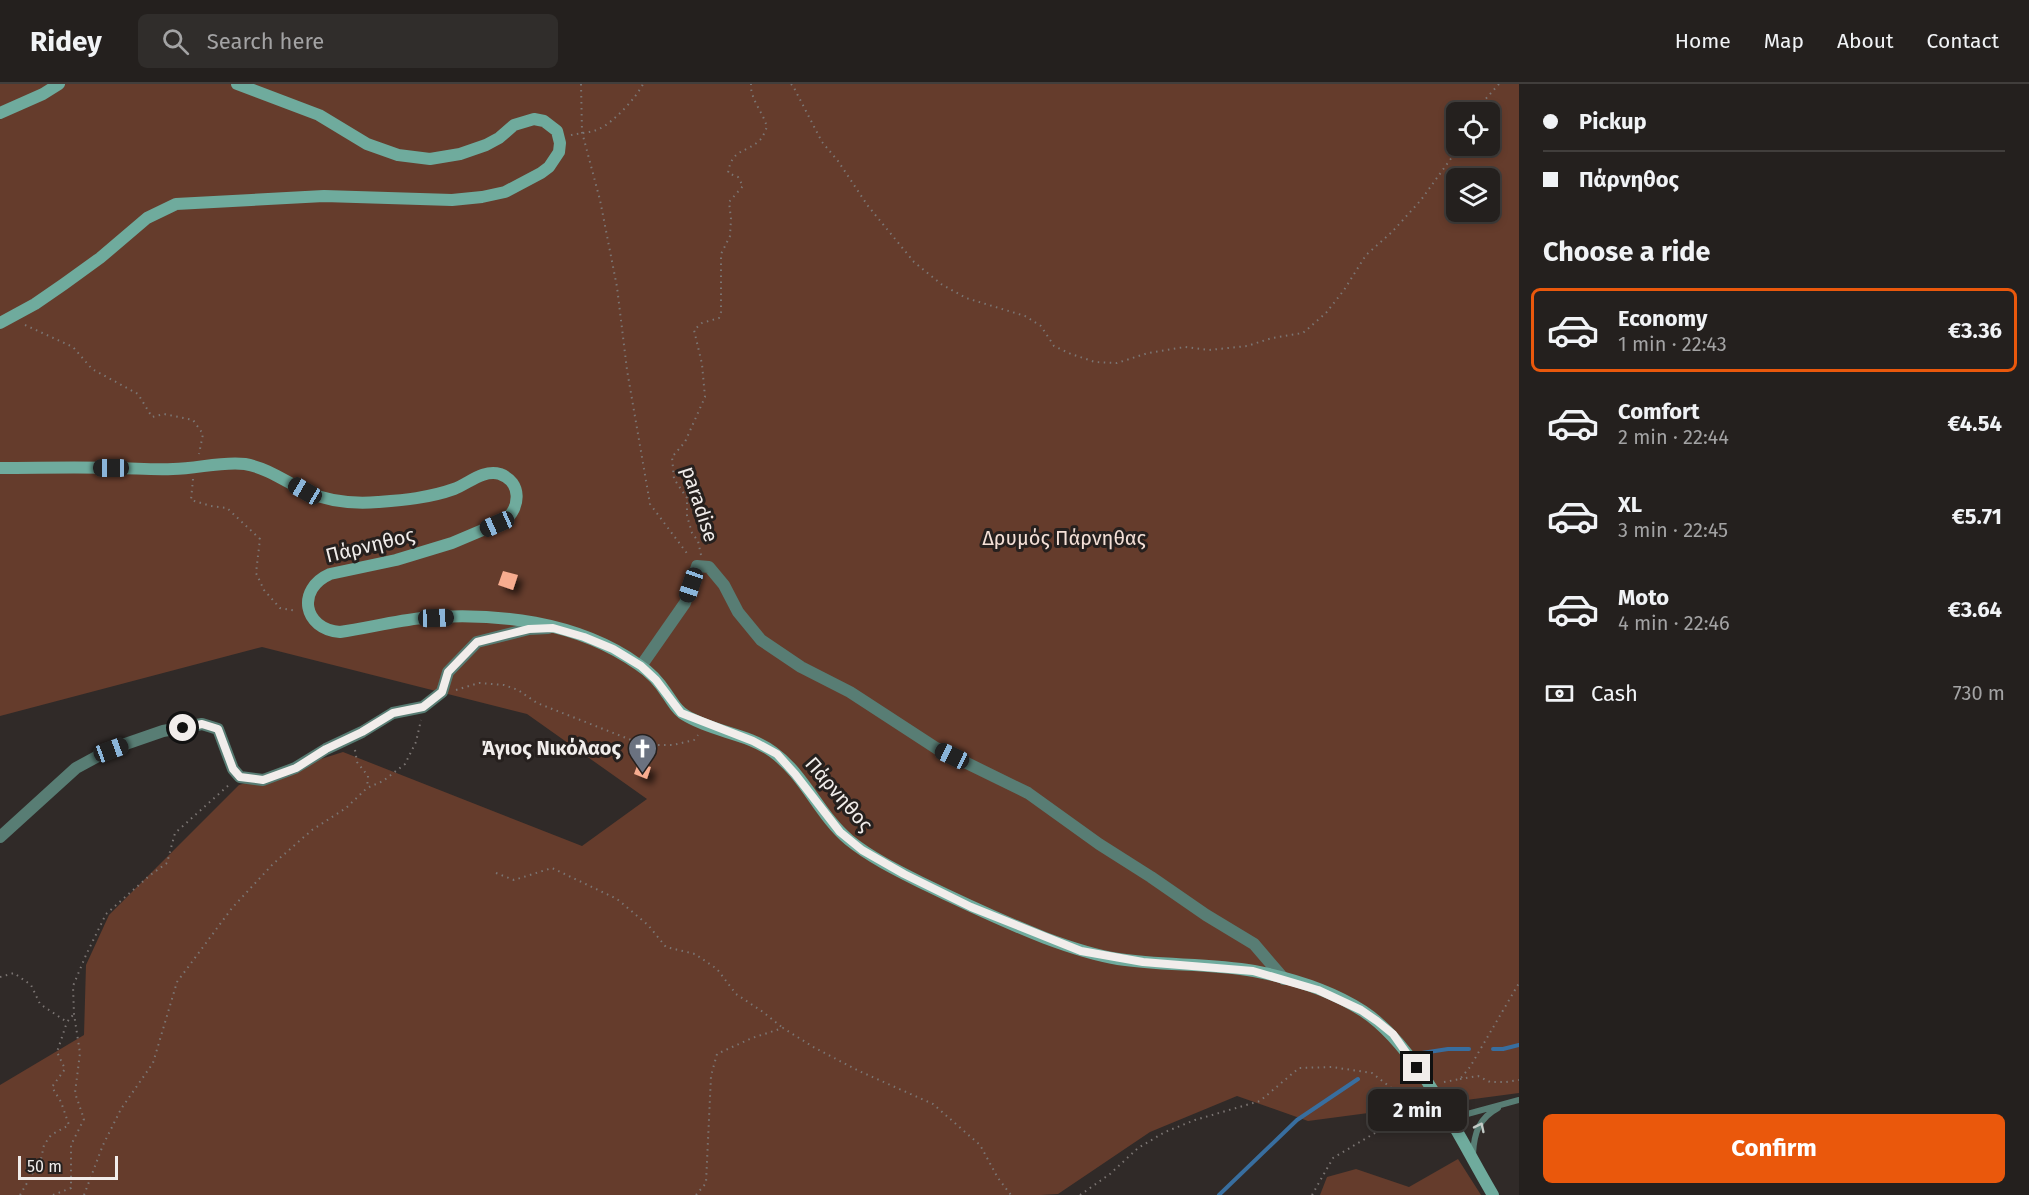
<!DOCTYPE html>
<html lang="en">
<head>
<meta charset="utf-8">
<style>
	body { margin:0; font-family:"Fira Sans",sans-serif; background:#302d2b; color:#f1f3f6; height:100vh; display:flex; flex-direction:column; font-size:22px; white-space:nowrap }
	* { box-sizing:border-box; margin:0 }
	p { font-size:20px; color:#a3a3a4 }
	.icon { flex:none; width:33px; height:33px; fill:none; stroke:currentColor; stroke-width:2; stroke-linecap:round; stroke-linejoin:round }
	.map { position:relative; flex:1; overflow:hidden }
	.drawer { display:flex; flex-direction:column; background:#24201e; width:510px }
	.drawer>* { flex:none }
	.banner { display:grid; align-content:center; height:132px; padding:0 24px; background:#24201e }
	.tools { position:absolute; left:1446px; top:18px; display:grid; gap:12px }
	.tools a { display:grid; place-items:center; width:54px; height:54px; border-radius:9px; background:#24201e; box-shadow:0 3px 9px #0003,0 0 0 2px #413e3c; font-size:30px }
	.scale { position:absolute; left:18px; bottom:15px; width:100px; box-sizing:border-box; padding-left:6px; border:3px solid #f1edeb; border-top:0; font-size:16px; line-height:21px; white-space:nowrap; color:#f1edeb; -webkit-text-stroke:4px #26201e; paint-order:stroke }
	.end { position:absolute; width:27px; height:27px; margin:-14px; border:8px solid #f1edeb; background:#111; box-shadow:0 0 0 3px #111 }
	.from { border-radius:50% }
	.bubble { position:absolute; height:42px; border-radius:9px; background:#24201e; box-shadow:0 3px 9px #0003,0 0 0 2px #413e3c; font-size:20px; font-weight:700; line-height:42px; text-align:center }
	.car { position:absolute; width:18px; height:36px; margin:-18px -9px; border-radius:8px; box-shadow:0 0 4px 2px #0007; background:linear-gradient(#222 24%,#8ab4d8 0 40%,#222 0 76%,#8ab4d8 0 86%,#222 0) }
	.banner b { display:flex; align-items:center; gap:21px; height:57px; font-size:22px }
	.banner b+b { border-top:2px solid #413e3c }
	.banner i { width:15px; height:15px; background:#f1f3f6 }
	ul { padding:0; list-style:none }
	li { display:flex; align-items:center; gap:18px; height:84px; margin:0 12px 9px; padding:0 12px; border:3px solid transparent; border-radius:9px }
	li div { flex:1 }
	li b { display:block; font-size:22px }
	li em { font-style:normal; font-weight:700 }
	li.selected { border-color:#ea580c }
	li>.icon { width:54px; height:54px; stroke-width:1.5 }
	h2 { padding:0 24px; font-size:27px; line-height:72px }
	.pay { display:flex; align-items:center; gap:15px; height:66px; padding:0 24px; font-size:22px }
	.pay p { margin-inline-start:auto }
	.primary-button { display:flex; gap:12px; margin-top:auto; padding:12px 24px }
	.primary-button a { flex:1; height:69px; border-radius:9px; background:#ea580c; color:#fff; font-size:24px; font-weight:700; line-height:69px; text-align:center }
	header { display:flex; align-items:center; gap:36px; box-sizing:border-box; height:84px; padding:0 30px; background:#24201e; border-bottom:2px solid #413e3c }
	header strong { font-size:28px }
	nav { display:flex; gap:33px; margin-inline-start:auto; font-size:21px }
	.search { width:420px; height:54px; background:#302d2b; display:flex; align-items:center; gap:15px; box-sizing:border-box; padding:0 21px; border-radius:9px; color:#a3a3a4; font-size:22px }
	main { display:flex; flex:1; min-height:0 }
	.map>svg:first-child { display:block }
</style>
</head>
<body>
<header>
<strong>Ridey</strong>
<div class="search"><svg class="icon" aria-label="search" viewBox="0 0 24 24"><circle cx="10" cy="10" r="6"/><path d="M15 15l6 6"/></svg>Search here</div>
<nav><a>Home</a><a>Map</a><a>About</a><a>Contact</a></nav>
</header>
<main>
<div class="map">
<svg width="1519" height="1111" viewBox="0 0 1519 1111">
	<defs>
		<filter id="shadow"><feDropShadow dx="5.5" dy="5.5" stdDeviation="3" flood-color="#0009"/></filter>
	</defs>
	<rect width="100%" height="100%" fill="#302a28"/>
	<path fill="#653c2c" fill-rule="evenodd" d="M 0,0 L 1519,0 L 1519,1009 L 1308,1037 L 1237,1012 L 1150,1048 L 1058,1110 L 1041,1111 L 0,1111 L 0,1001 L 84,951 L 86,881 L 109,831 L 239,701 L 343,668 L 582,762 L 647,715 L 527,630 L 262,563 L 0,632 ZM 1456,28 L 1490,28 L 1490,62 L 1456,62 ZM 1456,94 L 1490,94 L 1490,128 L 1456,128 Z
		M 1458,1075 L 1481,1111 L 1320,1111 L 1327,1093 L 1356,1085 L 1409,1103 Z"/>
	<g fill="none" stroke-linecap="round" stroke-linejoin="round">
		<path stroke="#386e9f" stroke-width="4" d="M 1493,965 L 1503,965 L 1519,961
			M 1422,969 L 1448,965 L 1469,965
			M 1219,1111 L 1297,1036 L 1358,995"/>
	</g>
	<path fill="#f7ac8f" filter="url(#shadow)" d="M 503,487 L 518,491 L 513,506 L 498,501 Z
		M 638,679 L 651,683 L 647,695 L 634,690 Z"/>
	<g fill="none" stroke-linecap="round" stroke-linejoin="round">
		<path stroke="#7b7573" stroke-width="2" stroke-dasharray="1.5 4.5" stroke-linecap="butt" d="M 581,0 L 582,48 L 600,116 L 617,203 L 627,286 L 650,420 L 689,472
			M 791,0 L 793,2 L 822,58 L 838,77 L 868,122 L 914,178 L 941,200 L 966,214 L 1025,232 L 1041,242 L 1054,262 L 1071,270 L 1095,278 L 1117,279 L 1148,269 L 1185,263 L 1209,266 L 1247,262 L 1272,254 L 1303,249 L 1326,229 L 1344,206 L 1366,171 L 1392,148 L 1421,116 L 1460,62
			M 1474,28 L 1499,0
			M 571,51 C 580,49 590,49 599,45 C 614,38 636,14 643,0
			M 25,241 L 73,263 L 92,285 L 138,310 L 152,333 L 164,330 L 193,336 L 203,350 L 199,370
			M 193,395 L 191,416 L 211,422 L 227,424 L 260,455 L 256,489 L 264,506 L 280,524 L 297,527
			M 701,471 L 698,457 L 692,449 L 687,432 L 687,414 L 674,395 L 672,373 L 685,358 L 705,313 L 702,280 L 694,246 L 702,239 L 719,234 L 721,228 L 721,170 L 730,152 L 731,135 L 729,118 L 743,102 L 738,93 L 728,89 C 732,64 745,70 760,56 C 763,53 765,47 767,43 C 763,28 750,15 751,0
			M 456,606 L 479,599 L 504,601 L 518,606 L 537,619 L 644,661 L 673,661 L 694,656 L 698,651
			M 355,666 L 357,678 L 368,692 L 367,704
			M 496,789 L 514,796 L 552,784 L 617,815 L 648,841 L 666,863 L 695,870 L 717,885 L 736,910 L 763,928 L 783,944
			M 0,893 L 14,889 L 31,901 L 40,920 L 67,938 L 73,931
			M 1460,995 L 1478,992 L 1490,998 L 1506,998 L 1519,996
			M 1444,998 L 1460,995 L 1470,983 L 1519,899
			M 20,1111 L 41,1075 L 44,1061 L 51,1051 L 69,1041 L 61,1018 L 52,1003 L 65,985 L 57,968 L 67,938
			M 53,1111 L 71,1104 L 71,1061 L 84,1035 L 75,1009 L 80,969 L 74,930 L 73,902 L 86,871 L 106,830 L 149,792 L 167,779 L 175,749 L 230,700
			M 84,1111 L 103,1061 L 121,1025 L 153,979 L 177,898 L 232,824 L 273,780 L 312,746 L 346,724 L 367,704 L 383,697 L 405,680 L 416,658 L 421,636
			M 696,1111 L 706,1099 L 711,992 L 717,970 L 752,954 L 783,944 L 815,964 L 859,987 L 933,1020 L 980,1061 L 998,1094 L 1011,1111
			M 1080,1111 L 1110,1090 L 1138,1064 L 1165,1048 L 1195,1036 L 1260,1017 L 1299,984 L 1332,983 L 1372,989 L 1407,1016
			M 1312,1111 L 1333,1074 L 1390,1040 L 1407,1016 L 1421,1012"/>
		<path stroke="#587d74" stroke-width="6" d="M 1449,1035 L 1519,1016
			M 1473,1070 C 1474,1049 1479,1034 1498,1024"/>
		<path stroke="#587d74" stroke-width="12" d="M 641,582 L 685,519 L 697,482 L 709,483 L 724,501 L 738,528 L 761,556 L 801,583 L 850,608 L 936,664 L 1028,709 L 1099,760 L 1151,793 L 1206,831 L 1254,860 L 1284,895
			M 0,753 L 76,684 L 111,665 L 163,647 L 202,640 L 218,645 L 233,685 L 240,693 L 263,696 L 295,684 L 326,665 L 362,648 L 393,629 L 423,623 L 442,608 L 448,588 L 477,558 L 529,545 L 548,544"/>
		<path stroke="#6fab9d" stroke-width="12" d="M 0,29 L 43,10 L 59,0
			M 0,239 L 35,220 L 64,200 L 100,174 L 147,134 L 176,120 L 324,112 L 452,116 L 482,113 L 505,108 L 541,89 L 549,83 L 559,68 L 560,59 L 557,47 L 544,37 L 534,35 L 514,41 L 499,54 L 486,61 L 460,70 L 430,75 L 398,71 L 367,60 L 319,31 L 237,0
			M 0,384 C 38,384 76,383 114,384 C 133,384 153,386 173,385 C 197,385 221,377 245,380 C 268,384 286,398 307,408 C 330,418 353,420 378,418 C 403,416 429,414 454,405 C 468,400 483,385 500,390 C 522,398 521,424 504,437 L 452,459 L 396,476 L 330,490 C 296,505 303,545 340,548 C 367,544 395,537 422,534 C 495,528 578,537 639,581 C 650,588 660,599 667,610 C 673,618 676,626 685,631 C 712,648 747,649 773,668 C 805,691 819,731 849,756 C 870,773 896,786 920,798 C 961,818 1002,837 1045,854 C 1069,863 1093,871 1118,875 C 1163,882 1209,879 1254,887 C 1291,894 1332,907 1363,927 C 1418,963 1459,1054 1493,1111"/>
	</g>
	<defs><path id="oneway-chevron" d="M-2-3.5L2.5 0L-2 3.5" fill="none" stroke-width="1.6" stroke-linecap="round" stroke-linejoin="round" transform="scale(1.5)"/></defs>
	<use stroke="#c3cbc7" href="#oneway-chevron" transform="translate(1480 1043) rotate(-64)"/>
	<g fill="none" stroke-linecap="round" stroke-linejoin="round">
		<path stroke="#f1edeb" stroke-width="8" d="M 183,644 L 202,640 L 218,645 L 233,685 L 240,693 L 263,696 L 296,684 L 326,665 L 362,648 L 393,629 L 423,623 L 442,608 L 448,588 L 477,558 L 529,545 L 553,544 L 584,553 L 613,565 L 641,582 L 656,596 L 681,629 L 753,657 L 777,670 L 795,690 L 840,748 L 862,766 L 904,790 L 971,823 L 1081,867 L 1143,878 L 1253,887 L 1318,906 L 1361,926 L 1377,937 L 1393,950 L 1417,984"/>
	</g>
	<defs>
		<symbol id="church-pin" viewBox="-11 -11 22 30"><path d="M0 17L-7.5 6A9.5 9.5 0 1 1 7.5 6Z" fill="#6b7280" stroke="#26201e"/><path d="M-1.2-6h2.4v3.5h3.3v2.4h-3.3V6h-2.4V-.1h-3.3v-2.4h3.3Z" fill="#fff"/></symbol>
	</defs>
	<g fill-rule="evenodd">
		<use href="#church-pin" x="626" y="648" width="33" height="45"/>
	</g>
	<g text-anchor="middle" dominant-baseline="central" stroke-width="6" stroke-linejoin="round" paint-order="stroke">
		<g font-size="20" fill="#f1edeb" stroke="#26201e">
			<text transform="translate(700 420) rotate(72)">paradise</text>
			<text transform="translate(370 461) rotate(-14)">Πάρνηθος</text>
			<text transform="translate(839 710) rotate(49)">Πάρνηθος</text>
		</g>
		<g font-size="20" fill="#f4e0d7" stroke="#26201e">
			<text x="1064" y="454">Δρυμός Πάρνηθας</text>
		</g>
		<g font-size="20" font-weight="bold" fill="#f1edeb" stroke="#26201e" text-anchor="end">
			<text x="621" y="664">Άγιος Νικόλαος</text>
		</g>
	</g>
</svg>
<div class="tools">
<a><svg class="icon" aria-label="locate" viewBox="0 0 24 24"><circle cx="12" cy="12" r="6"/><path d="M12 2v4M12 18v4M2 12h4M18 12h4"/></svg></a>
<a><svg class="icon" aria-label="layers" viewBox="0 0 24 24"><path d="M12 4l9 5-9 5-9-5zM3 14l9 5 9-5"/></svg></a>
</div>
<div class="scale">50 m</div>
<i class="end from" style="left:183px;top:644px"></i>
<i class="end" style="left:1417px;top:984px"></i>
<div class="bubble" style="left:1368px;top:1005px;width:99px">2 min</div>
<i class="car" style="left:111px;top:384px;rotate:270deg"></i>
<i class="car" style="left:305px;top:407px;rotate:300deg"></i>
<i class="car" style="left:497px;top:440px;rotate:246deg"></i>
<i class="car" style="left:691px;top:501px;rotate:199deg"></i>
<i class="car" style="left:436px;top:534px;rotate:88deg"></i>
<i class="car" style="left:111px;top:666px;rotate:70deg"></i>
<i class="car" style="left:952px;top:672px;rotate:295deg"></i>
</div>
<section class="drawer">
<div class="banner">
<b><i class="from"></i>Pickup</b>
<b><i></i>Πάρνηθος</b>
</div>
<h2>Choose a ride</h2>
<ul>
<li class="selected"><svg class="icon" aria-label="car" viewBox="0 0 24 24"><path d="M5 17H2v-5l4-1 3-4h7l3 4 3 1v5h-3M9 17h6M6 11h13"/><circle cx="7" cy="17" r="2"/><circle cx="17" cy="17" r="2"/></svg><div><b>Economy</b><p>1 min · 22:43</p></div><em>€3.36</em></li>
<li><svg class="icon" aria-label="car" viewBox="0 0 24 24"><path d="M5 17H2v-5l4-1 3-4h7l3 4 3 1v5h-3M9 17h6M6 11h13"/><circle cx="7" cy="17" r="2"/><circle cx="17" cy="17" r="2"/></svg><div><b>Comfort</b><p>2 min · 22:44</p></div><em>€4.54</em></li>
<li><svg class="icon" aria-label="car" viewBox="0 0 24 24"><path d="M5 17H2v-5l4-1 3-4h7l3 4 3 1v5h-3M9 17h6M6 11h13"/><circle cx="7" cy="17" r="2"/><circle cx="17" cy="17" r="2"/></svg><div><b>XL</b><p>3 min · 22:45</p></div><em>€5.71</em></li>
<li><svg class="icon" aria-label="car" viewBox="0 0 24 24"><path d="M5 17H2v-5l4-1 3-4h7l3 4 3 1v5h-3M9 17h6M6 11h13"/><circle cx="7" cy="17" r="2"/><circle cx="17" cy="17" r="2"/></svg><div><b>Moto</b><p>4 min · 22:46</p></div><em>€3.64</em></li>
</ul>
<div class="pay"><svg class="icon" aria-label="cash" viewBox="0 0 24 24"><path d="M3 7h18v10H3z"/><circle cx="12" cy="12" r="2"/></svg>Cash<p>730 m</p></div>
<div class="primary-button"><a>Confirm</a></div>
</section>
</main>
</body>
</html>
